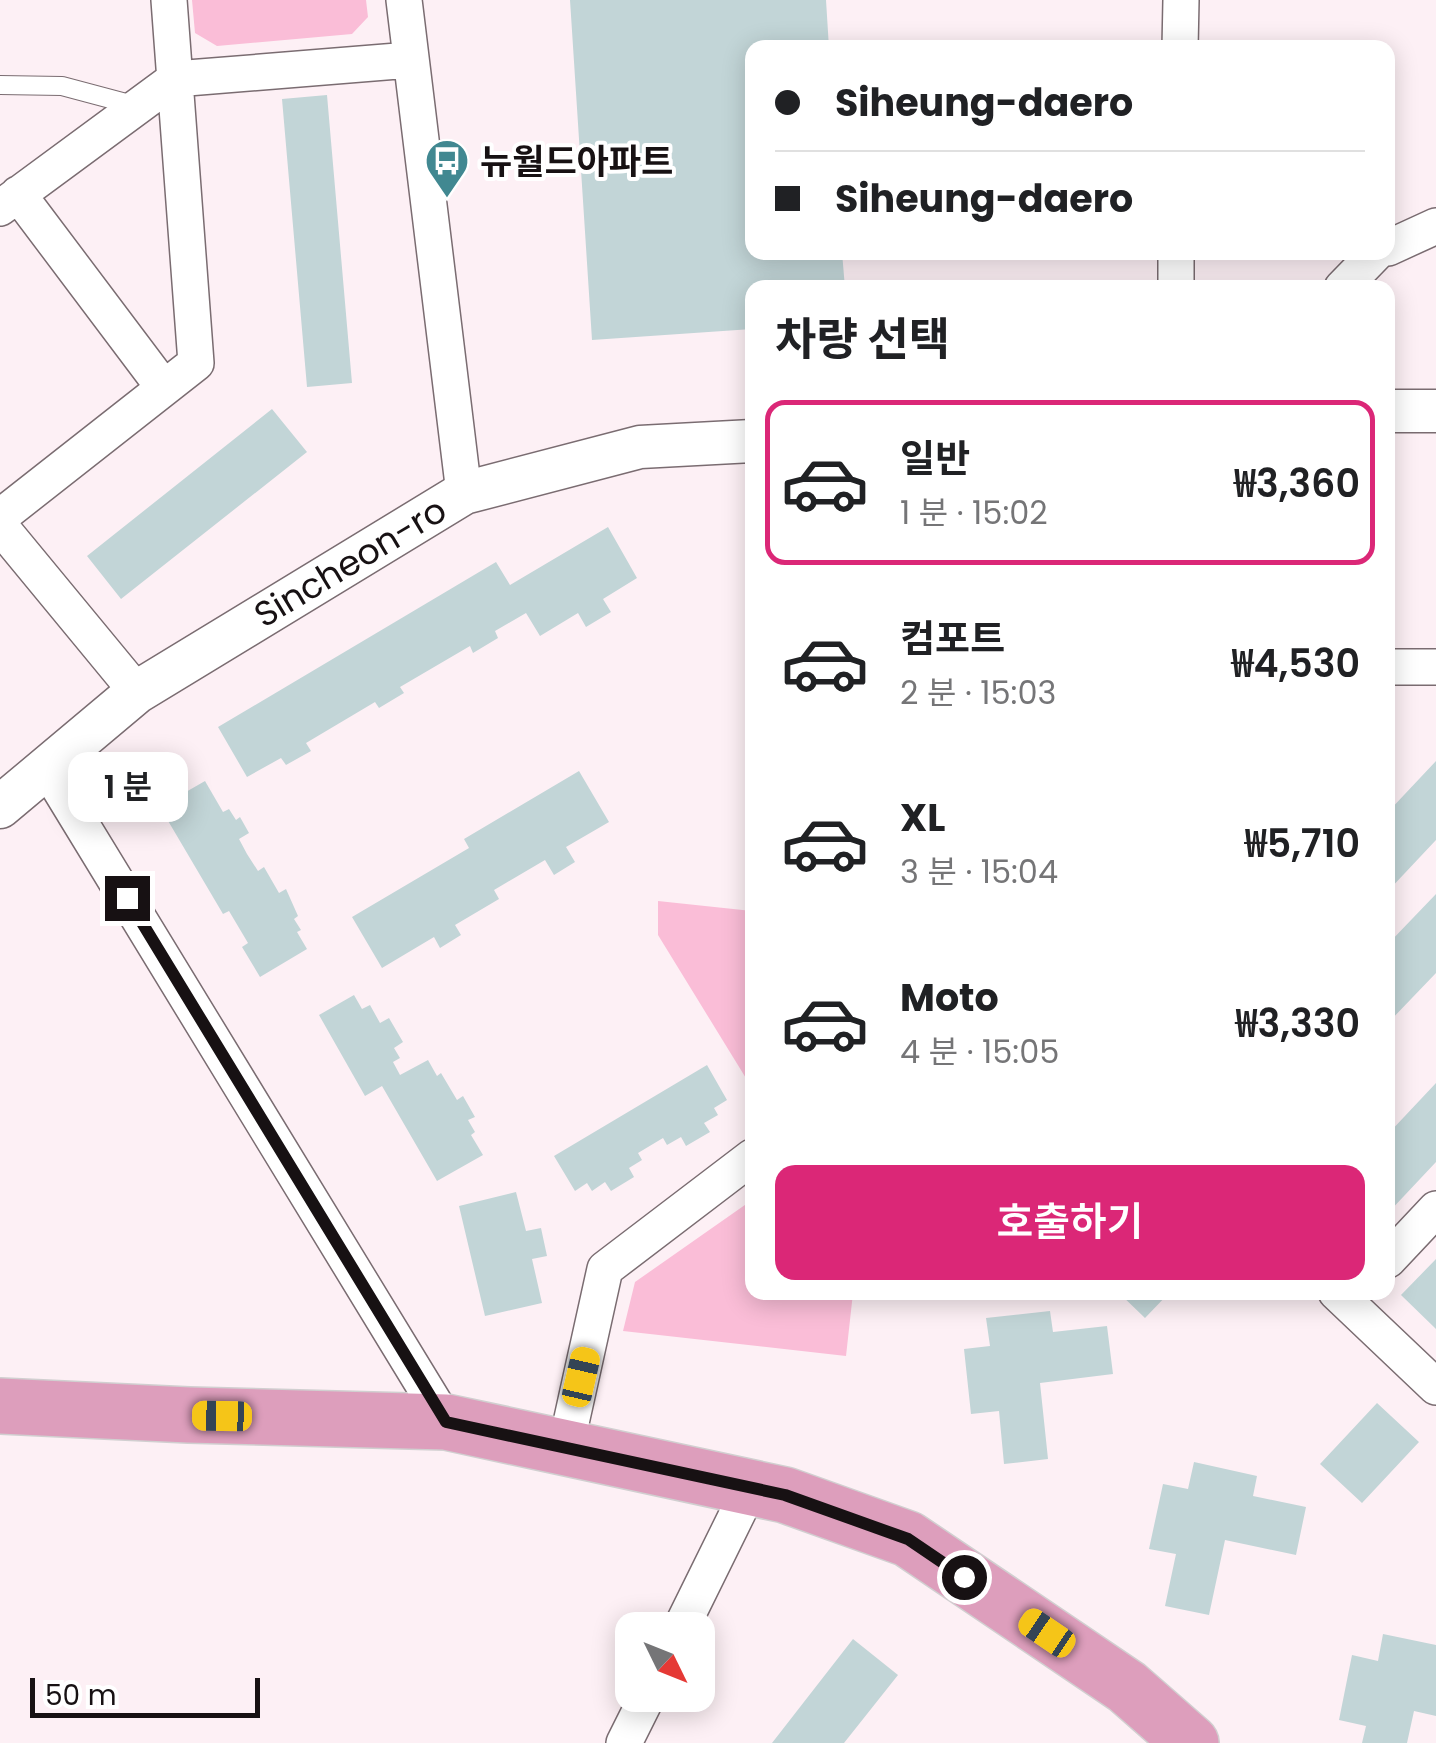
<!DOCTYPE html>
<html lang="ko">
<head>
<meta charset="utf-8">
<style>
	body { margin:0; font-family:Poppins,"Noto Sans KR",sans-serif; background:#f6f6f6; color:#202124; height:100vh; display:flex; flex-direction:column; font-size:38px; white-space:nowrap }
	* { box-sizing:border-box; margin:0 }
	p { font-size:32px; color:#757577 }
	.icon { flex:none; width:55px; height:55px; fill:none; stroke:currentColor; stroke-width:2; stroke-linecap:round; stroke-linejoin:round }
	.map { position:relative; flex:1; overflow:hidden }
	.drawer { position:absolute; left:745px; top:280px; width:650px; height:1020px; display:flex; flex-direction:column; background:#fff; border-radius:20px; box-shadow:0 5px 25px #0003 }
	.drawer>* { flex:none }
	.banner { position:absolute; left:745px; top:40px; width:650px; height:220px; border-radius:20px; box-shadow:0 5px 25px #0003; display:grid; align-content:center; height:220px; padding:0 30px; background:#fff }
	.needle { width:65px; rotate:133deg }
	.fabs { position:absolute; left:615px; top:1612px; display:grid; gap:20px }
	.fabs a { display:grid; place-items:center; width:100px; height:100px; border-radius:20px; background:#fff; box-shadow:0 5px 25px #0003; font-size:50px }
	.scale { position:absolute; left:30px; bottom:25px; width:230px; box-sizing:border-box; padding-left:10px; border:5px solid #171113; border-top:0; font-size:28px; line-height:35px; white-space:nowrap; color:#171113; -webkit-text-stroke:8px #fff; paint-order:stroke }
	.end { position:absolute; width:45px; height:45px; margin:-22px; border:12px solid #171113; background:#fff; box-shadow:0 0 0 5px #fff }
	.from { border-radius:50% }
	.bubble { position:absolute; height:70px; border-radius:20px; background:#fff; box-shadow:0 5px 25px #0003; font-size:32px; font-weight:600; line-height:70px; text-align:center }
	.car { position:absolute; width:30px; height:60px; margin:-30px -15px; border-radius:12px; box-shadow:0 0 8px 2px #0007; background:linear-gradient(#f5c518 24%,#345 0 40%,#f5c518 0 76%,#345 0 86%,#f5c518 0) }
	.banner b { display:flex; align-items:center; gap:35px; height:95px; font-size:38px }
	.banner b+b { border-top:2px solid #e0e0e0 }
	.banner i { width:25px; height:25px; background:#202124 }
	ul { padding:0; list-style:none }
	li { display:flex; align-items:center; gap:30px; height:165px; margin:0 20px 15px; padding:0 10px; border:5px solid transparent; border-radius:20px }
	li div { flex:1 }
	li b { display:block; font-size:38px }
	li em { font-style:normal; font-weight:600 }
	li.active { border-color:#db2777 }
	li>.icon { width:90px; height:90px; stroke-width:1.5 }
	h2 { padding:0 30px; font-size:45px; line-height:120px }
	.primary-button { display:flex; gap:20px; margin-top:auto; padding:20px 30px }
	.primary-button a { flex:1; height:115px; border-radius:20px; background:#db2777; color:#fff; font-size:40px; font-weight:600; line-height:115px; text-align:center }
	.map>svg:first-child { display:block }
</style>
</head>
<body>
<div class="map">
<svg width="1436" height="1743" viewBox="0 0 1436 1743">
	<rect width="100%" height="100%" fill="#fdf0f5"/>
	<path fill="#fabdd7" d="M 192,0 L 366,0 L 368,17 L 352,34 L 217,46 L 195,33 Z
		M 658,901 L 752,911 L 752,1088 L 658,935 Z
		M 752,1200 L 752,1292 L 853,1293 L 846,1356 L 623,1331 L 635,1282 Z"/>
	<path fill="#c2d5d7" d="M 570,0 L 826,0 L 829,48 L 752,48 L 752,252 L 842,252 L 845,288 L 752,288 L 752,329 L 592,340 Z
		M 327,95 L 352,383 L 307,387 L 282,99 Z
		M 272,409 L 307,452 L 121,599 L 87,556 Z
		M 608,527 L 637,578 L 603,599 L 611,612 L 586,627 L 578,613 L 540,636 L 526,613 L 495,631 L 498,638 L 473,653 L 470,646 L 400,687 L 404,693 L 379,708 L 375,702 L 306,743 L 311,751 L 286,765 L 281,758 L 247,777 L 218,727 L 496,562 L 510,585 Z
		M 747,706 L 752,706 L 752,743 L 749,744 Z
		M 1436,761 L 1436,840 L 1388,891 L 1388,812 Z
		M 579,771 L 609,822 L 566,847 L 575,862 L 554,875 L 545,860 L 494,890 L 499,899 L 455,925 L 461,935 L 440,948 L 434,937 L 382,968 L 352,917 L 469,848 L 464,839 Z
		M 205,781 L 223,812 L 229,809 L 236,820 L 240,817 L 249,833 L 239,839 L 247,854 L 258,871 L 264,867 L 279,893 L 286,889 L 298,916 L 294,919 L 301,930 L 297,932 L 307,949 L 260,977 L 242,947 L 248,943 L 229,911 L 223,914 L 164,814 L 170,811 L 165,804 Z
		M 1436,894 L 1436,973 L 1388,1023 L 1388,944 Z
		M 354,995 L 362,1009 L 370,1005 L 380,1023 L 389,1018 L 403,1042 L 394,1048 L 400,1058 L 393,1062 L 400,1075 L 428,1060 L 437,1076 L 441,1073 L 457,1100 L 463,1096 L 475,1117 L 468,1120 L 475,1132 L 471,1135 L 483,1155 L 437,1181 L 382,1086 L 365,1096 L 319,1015 Z
		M 707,1065 L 727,1100 L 714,1108 L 718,1115 L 704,1123 L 710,1132 L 686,1146 L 681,1137 L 667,1145 L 663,1138 L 638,1153 L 642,1160 L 629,1168 L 634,1177 L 611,1191 L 605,1182 L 592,1191 L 587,1183 L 575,1191 L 554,1156 Z
		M 1436,1083 L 1436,1162 L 1388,1213 L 1388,1134 Z
		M 516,1192 L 526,1231 L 541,1228 L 547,1256 L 532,1259 L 542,1303 L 485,1316 L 459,1206 Z
		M 1436,1259 L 1436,1329 L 1401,1295 Z
		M 1118,1292 L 1170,1292 L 1145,1318 Z
		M 1050,1311 L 1053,1332 L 1107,1326 L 1113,1374 L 1040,1383 L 1048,1459 L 1004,1464 L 999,1411 L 971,1414 L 964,1349 L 990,1346 L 986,1318 Z
		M 1377,1403 L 1419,1442 L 1362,1503 L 1320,1464 Z
		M 1194,1462 L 1257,1476 L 1253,1496 L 1306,1507 L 1296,1555 L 1225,1540 L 1209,1615 L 1165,1606 L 1176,1554 L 1149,1549 L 1163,1484 L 1188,1489 Z
		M 1383,1634 L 1436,1645 L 1436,1716 L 1414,1711 L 1407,1743 L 1362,1743 L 1366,1726 L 1339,1720 L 1352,1655 L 1378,1661 Z
		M 853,1639 L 898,1675 L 844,1743 L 772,1743 Z"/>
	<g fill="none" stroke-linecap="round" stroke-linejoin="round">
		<defs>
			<path id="service" d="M 0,85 L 62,86 L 137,106"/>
			<path id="minor" d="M 404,0 L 464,493
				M 1180,48 L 1181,0
				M 18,194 L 164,388
				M 0,208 L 175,79 L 410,60
				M 1388,248 L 1436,226
				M 1176,288 L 1176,252
				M 1342,288 L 1377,252
				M 0,517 L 196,363 L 169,0
				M 0,526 L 137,692
				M 1388,667 L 1436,667
				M 47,768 L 446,1422
				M 1388,1260 L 1436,1209
				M 1336,1292 L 1436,1387
				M 565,1450 L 605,1269 L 752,1157
				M 680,1630 L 751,1486
				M 624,1743 L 648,1695"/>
			<path id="tertiary" d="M 1388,411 L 1436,411
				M 0,807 L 137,692 L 464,493 L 640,447 L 752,441"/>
			<path id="primary" d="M 0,1406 L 189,1415 L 446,1422 L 785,1495 L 908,1539 L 1127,1687 L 1191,1743"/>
		</defs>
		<use href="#service" stroke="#7a6c71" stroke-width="20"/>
		<use href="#minor" stroke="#7a6c71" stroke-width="38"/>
		<use href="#tertiary" stroke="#7a6c71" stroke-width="45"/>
		<use href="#primary" stroke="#d1cfd0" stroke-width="58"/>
		<use href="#service" stroke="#fff" stroke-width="18"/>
		<use href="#minor" stroke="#fff" stroke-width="35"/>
		<use href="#tertiary" stroke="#fff" stroke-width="42"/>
		<use href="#primary" stroke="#dd9ebc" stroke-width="55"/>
	</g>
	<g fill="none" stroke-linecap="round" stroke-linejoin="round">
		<path stroke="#171113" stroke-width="12" d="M 127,898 L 446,1422 L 785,1495 L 908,1539 L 964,1577"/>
	</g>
	<defs>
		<symbol id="bus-pin" viewBox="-11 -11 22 30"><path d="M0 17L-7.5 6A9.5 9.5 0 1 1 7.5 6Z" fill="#418891" stroke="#fff"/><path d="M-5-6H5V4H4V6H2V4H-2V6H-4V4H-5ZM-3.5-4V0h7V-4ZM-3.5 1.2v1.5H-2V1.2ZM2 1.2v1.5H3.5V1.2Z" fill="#fff"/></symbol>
	</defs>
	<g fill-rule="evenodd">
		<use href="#bus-pin" x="422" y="136" width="50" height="68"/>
	</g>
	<g text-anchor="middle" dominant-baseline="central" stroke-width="8" stroke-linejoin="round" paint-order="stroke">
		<g font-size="35" font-weight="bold" fill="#171113" stroke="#fff" text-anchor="start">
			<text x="480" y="161">뉴월드아파트</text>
		</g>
		<g font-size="35" fill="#171113" stroke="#fff">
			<text transform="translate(350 562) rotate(-31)">Sincheon-ro</text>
		</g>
	</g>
</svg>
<div class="fabs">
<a><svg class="needle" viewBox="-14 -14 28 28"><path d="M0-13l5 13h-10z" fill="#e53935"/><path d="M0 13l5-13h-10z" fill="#757577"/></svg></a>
</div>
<div class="scale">50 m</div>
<i class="end from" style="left:964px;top:1577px"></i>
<i class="end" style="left:127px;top:898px"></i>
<div class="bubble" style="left:68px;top:752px;width:120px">1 분</div>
<i class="car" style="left:581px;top:1377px;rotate:13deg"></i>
<i class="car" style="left:222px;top:1416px;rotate:271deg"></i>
<i class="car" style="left:1047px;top:1633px;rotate:304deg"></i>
<div class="banner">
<b><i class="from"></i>Siheung-daero</b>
<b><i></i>Siheung-daero</b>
</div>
<section class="drawer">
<h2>차량 선택</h2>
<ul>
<li class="active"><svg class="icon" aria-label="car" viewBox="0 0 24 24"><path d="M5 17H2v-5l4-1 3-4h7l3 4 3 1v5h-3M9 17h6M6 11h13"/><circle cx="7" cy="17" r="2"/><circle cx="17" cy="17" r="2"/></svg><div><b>일반</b><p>1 분 · 15:02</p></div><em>₩3,360</em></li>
<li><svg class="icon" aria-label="car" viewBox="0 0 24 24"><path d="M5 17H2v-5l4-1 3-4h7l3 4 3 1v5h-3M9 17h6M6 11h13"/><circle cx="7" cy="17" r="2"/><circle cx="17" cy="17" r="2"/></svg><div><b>컴포트</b><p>2 분 · 15:03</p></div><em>₩4,530</em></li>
<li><svg class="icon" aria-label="car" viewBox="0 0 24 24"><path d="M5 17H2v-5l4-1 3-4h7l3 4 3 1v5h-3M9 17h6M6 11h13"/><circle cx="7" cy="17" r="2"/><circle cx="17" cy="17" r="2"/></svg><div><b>XL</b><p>3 분 · 15:04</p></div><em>₩5,710</em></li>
<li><svg class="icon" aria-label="car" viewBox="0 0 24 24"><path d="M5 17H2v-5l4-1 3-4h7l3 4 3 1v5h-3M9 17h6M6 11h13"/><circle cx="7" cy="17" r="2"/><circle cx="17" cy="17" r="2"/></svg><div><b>Moto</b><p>4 분 · 15:05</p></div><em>₩3,330</em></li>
</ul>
<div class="primary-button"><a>호출하기</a></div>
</section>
</div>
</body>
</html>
